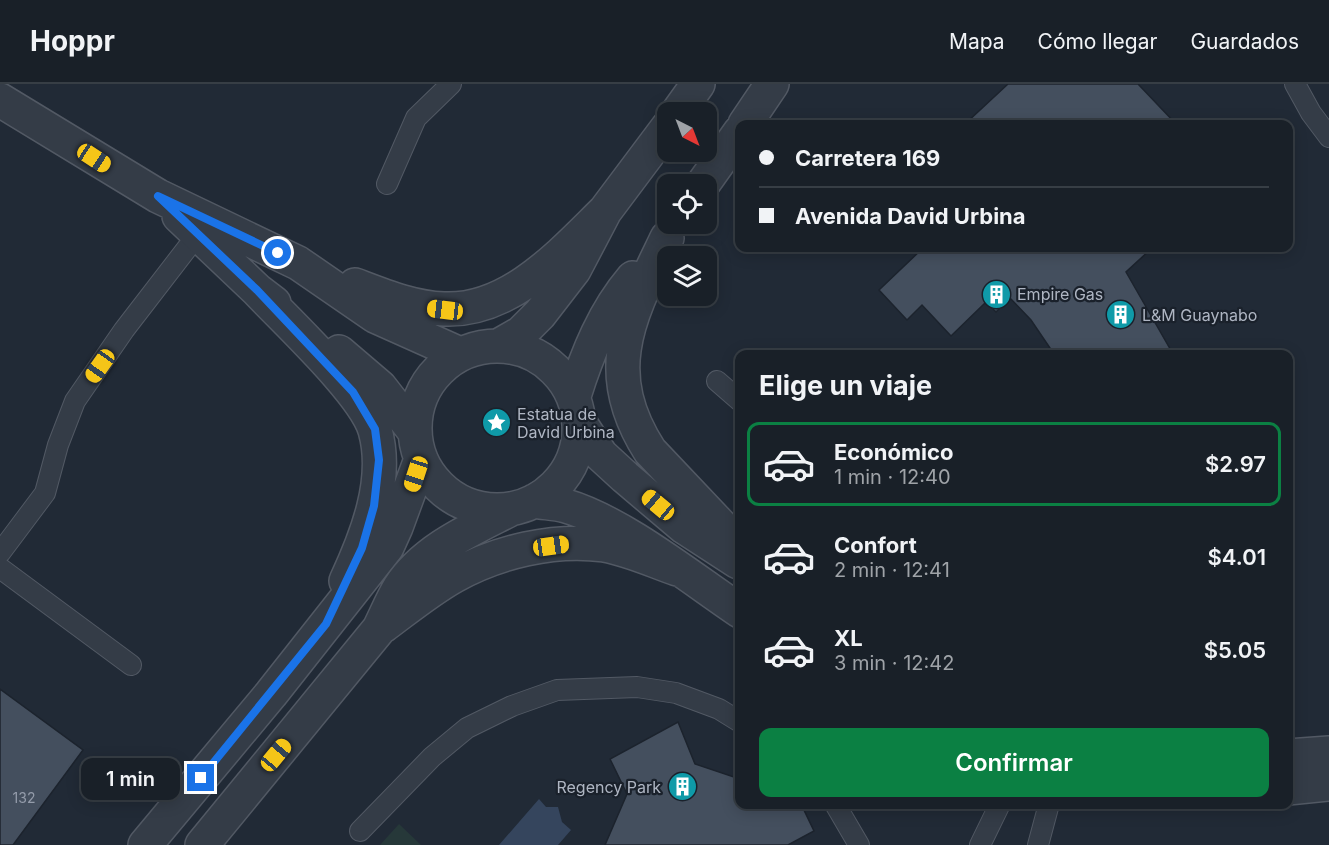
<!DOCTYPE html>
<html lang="es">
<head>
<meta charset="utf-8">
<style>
	body { margin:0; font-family:Inter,sans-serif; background:#262d34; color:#f1f3f6; height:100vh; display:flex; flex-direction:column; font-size:22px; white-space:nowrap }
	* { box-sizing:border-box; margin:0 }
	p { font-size:20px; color:#9fa3a8 }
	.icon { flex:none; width:33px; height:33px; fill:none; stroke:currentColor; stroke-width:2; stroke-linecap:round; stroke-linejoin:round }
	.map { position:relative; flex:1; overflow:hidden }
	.side { position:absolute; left:735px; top:266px; width:558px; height:459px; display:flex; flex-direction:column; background:#192028; border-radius:12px; box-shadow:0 3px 15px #0003,0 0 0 2px #373e45 }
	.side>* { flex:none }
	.banner { position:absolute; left:735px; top:36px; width:558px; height:132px; border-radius:12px; box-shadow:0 3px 15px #0003,0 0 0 2px #373e45; display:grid; align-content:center; height:132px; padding:0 24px; background:#192028 }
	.needle { width:39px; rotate:138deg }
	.tools { position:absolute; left:657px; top:18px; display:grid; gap:12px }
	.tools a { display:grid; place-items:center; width:60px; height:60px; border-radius:12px; background:#192028; box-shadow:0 3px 15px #0003,0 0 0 2px #373e45; font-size:30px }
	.end { position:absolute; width:27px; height:27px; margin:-14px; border:8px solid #1a73e8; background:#fff; box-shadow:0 0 0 3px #fff }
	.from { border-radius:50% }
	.bubble { position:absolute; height:42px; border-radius:12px; background:#192028; box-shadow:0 3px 15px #0003,0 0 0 2px #373e45; font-size:20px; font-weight:600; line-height:42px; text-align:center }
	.car { position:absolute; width:18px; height:36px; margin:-18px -9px; border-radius:8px; box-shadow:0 0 4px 2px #0007; background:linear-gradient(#f5c518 24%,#345 0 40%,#f5c518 0 76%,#345 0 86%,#f5c518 0) }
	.banner b { display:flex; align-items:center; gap:21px; height:57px; font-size:22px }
	.banner b+b { border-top:2px solid #373e45 }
	.banner i { width:15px; height:15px; background:#f1f3f6 }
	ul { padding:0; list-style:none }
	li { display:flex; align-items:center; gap:18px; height:84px; margin:0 12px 9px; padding:0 12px; border:3px solid transparent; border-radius:12px }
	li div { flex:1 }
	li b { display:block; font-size:22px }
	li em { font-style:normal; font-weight:600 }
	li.current { border-color:#0b8043 }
	li>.icon { width:54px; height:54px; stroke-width:1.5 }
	h2 { padding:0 24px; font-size:27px; line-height:72px }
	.button { display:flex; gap:12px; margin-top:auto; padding:12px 24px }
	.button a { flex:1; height:69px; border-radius:12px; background:#0b8043; color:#fff; font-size:24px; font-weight:600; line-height:69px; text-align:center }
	header { display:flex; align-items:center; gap:36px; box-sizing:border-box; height:84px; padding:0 30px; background:#192028; border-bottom:2px solid #373e45 }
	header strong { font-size:28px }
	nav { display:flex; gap:33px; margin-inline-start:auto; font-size:21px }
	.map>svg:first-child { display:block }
</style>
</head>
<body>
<header>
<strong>Hoppr</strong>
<nav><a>Mapa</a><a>Cómo llegar</a><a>Guardados</a></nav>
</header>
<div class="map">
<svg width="1329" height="761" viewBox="0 0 1329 761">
	<rect width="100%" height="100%" fill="#212a36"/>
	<path fill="#263839" d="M 399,740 L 421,761 L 380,761 Z"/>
	<path fill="#35455d" d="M 539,715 L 546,723 L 558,723 L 562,738 L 571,746 L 558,761 L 499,761 Z"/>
	<path fill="#444f5e" stroke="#1c232d" stroke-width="1.5" d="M 1008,0 L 1138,0 L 1176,40 L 965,40 Z
		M 923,164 L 1152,164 L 1126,188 L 1173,270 L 1054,270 L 1031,236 L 1010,214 L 996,228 L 986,218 L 951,252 L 922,221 L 907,236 L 879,206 Z
		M 0,605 L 83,666 L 13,761 L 0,761 Z
		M 678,638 L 695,680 L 740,695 L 740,720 L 801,720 L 814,747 L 788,761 L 605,761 L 627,710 L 610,675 Z"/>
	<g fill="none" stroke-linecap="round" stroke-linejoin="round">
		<defs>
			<path id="service" d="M 1295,0 L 1311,29 L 1329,53
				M 387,100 L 416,34 L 451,0
				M 717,297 L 740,317
				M 0,469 L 45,409 L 58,361 L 75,317 L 124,246 L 198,150
				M 0,484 L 131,581
				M 835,720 L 859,761
				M 360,747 L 432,673 L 467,644 L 512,622 L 557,606 L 637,603 L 676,609 L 719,625 L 740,638
				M 980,761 L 1000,720
				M 1038,761 L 1049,720"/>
			<path id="tertiary" d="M 0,16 L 158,112 L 298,179 L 375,232 L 460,270
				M 678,28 L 698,0
				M 745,40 L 772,0
				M 703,100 L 740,48
				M 179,132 L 257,206 L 274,219
				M 667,154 C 630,231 598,286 650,367 L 740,462
				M 355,201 C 384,212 413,224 444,225 C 510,228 562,169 605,127
				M 257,206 C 286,237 364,309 375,346 C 389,396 367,452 346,497
				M 500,261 L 521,249 L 540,230 L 574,186 L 605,127 L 668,43
				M415 344a82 82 0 1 1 164 0a82 82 0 1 1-164 0Z
				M 339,268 L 380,303 L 415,348
				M 574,312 C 587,270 604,228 633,194
				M 580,339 L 601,371 L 625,393 L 684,443 L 738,478
				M 534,417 C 545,419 556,419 566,422 C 621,438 691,494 740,527
				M 383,542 C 406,525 429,506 454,492 C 497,468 554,454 604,461 C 628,465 654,477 677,485
				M 1288,672 L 1329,669
				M 1288,704 L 1329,700
				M 145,761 L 271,610 L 387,463 L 396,443 L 421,375
				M 202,761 L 379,545 C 386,531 392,516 400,503 C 424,466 470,446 509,426"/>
		</defs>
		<use href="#service" stroke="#525964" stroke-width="22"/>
		<use href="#tertiary" stroke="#525964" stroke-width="36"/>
		<use href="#service" stroke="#343c47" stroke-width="20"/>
		<use href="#tertiary" stroke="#343c47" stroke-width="33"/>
	</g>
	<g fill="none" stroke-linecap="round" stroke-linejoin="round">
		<path stroke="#1a73e8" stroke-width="8" d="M 201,694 L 326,540 L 362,464 L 374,422 L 379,376 L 375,345 L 353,308 L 257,206 L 158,112 L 278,169"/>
	</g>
	<defs>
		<symbol id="building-disc" viewBox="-11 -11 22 22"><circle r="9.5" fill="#0f9aa8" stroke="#1a212b"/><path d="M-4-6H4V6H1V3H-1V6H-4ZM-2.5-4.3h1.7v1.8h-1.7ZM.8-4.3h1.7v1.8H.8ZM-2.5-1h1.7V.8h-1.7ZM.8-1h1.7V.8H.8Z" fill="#fff"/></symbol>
		<symbol id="sight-disc" viewBox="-11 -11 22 22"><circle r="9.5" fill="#0f9aa8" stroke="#1a212b"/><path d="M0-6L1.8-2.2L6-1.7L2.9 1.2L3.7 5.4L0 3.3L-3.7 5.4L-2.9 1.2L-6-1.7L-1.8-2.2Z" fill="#fff"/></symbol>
	</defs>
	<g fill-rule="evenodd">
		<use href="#building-disc" x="980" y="194" width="33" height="33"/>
		<use href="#building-disc" x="1104" y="214" width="33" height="33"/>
		<use href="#sight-disc" x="480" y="322" width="33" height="33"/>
		<use href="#building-disc" x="666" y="686" width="33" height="33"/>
	</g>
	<g text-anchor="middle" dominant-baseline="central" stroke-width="4.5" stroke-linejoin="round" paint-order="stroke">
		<g font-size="14" fill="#949caa">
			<text x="24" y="713">132</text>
		</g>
		<g font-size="16" fill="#afb6c3" stroke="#1a212b" text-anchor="start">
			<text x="1017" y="210">Empire Gas</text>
			<text x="1142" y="231">L&amp;M Guaynabo</text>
			<text x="517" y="330">Estatua de<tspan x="517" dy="18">David Urbina</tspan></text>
			<text x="661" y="703" text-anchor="end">Regency Park</text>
		</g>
	</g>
</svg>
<div class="tools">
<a><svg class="needle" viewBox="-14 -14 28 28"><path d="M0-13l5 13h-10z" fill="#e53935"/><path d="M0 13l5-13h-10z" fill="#9fa3a8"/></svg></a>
<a><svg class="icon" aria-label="locate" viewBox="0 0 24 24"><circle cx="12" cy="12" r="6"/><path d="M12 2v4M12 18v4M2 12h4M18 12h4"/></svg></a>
<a><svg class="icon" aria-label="layers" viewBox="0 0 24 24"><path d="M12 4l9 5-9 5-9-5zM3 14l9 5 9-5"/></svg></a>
</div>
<i class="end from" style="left:278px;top:169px"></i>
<i class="end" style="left:201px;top:694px"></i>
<div class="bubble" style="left:81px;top:674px;width:99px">1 min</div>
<i class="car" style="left:94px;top:74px;rotate:123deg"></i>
<i class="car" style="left:445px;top:226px;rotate:277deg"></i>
<i class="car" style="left:100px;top:282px;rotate:215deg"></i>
<i class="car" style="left:416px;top:390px;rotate:198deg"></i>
<i class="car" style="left:658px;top:421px;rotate:310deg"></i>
<i class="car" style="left:551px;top:462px;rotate:82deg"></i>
<i class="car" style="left:276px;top:671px;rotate:40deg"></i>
<div class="banner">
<b><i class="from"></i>Carretera 169</b>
<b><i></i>Avenida David Urbina</b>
</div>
<section class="side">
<h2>Elige un viaje</h2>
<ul>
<li class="current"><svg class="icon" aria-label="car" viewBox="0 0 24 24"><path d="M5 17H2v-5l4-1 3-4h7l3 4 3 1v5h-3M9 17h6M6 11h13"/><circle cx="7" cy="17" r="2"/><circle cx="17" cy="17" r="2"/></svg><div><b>Económico</b><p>1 min · 12:40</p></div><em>$2.97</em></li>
<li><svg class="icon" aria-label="car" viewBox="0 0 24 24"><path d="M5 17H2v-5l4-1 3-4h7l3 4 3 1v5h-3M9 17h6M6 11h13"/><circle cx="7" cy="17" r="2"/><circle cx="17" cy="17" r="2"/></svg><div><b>Confort</b><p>2 min · 12:41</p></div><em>$4.01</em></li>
<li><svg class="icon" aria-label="car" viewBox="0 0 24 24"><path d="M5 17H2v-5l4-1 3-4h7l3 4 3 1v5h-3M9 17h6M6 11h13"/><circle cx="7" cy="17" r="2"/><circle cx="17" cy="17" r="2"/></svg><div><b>XL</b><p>3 min · 12:42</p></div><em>$5.05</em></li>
</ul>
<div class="button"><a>Confirmar</a></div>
</section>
</div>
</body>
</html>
